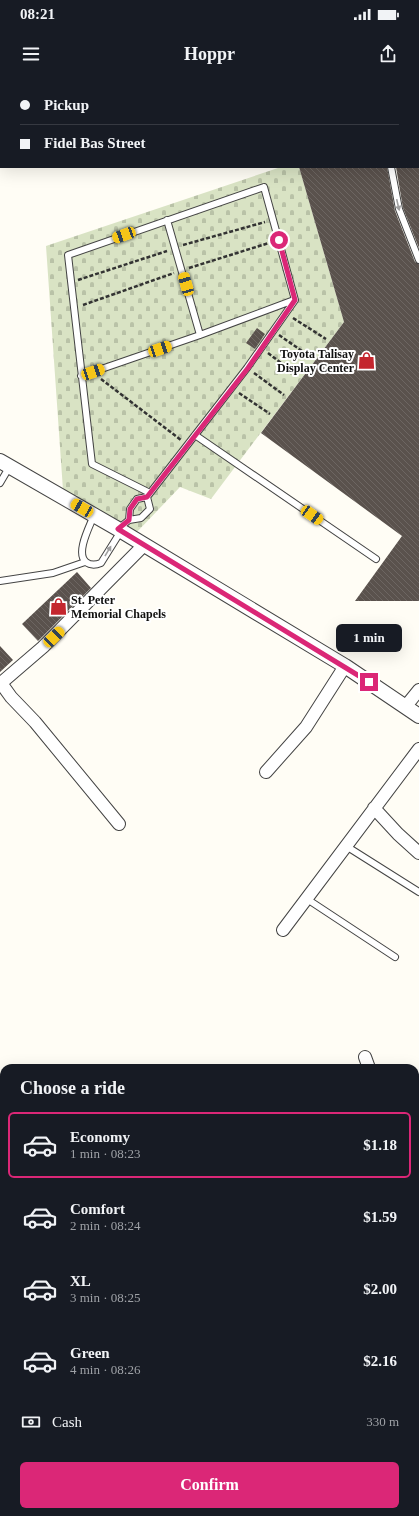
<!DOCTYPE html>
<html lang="en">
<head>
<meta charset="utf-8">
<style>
	body { margin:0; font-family:"Times New Roman",serif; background:#242831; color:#f1f3f6; height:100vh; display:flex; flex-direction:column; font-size:15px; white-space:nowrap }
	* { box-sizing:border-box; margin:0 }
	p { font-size:13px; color:#9ea1a6 }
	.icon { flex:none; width:22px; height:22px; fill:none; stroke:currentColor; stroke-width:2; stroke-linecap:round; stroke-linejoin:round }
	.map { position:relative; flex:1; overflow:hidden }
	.drawer { position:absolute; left:0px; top:984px; width:419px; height:452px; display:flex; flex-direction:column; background:#171b24; border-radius:12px 12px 0 0; box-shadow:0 4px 16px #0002 }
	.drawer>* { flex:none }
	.guide { position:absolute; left:0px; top:0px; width:419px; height:88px; box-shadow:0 4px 16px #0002; display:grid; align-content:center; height:88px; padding:0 20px; background:#171b24 }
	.end { position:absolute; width:18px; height:18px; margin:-9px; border:5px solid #db2777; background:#fff; box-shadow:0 0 0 2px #fff }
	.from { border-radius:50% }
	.bubble { position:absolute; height:28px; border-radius:6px; background:#171b24; box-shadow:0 4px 16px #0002; font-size:13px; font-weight:800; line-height:28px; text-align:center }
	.car { position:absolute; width:12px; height:24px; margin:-12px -6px; border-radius:5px; box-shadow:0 0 3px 1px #0007; background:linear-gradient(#f5c518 24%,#345 0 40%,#f5c518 0 76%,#345 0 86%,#f5c518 0) }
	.guide b { display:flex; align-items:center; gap:14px; height:38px; font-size:15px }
	.guide b+b { border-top:1px solid #363941 }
	.guide i { width:10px; height:10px; background:#f1f3f6 }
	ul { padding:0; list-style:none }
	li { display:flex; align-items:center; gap:12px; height:66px; margin:0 8px 6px; padding:0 12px; border:2px solid transparent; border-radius:6px }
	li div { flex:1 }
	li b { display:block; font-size:15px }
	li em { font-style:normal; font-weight:800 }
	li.active { border-color:#db2777 }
	li>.icon { width:36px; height:36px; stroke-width:1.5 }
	h2 { padding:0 20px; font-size:18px; line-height:48px }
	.pay { display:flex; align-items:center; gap:10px; height:44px; padding:0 20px; font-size:15px }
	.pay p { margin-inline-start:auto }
	.primary-button { display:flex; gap:8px; margin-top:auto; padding:8px 20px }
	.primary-button a { flex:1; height:46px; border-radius:6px; background:#db2777; color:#fff; font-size:16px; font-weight:800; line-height:46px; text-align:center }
	.status { display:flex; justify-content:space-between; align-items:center; height:28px; padding:0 20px; background:#171b24; direction:ltr }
	.status svg { height:11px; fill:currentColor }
	header { display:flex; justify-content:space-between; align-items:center; height:52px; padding:0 20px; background:#171b24; font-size:18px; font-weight:800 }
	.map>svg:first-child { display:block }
</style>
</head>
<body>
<div class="status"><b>08:21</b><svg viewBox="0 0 49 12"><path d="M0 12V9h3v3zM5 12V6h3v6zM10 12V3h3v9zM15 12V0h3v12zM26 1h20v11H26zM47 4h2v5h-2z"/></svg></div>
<header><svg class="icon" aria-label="menu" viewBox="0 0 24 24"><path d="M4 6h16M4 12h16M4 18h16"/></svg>Hoppr<svg class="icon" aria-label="share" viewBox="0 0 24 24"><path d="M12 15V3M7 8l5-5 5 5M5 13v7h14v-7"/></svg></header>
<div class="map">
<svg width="419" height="1436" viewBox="0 0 419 1436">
	<defs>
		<pattern id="cemetery-stones" width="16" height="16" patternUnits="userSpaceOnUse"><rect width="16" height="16" fill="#d9e3c4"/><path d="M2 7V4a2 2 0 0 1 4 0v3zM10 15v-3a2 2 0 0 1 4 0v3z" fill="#b9c2a7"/></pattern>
		<pattern id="building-back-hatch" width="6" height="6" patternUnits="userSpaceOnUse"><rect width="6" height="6" fill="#5a524d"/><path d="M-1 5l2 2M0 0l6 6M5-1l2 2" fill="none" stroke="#6d6662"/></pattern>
	</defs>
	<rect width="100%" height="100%" fill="#fffdf5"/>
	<path fill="url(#cemetery-stones)" d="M 281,87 L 299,87 L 344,242 L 211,419 L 180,407 L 136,453 L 63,410 L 46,166 Z"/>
	<path fill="url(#building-back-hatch)" d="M 299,87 L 387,87 L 395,131 L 415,182 L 419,184 L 419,521 L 355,521 L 402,456 L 261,353 L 344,242 Z
		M 396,87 L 419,87 L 419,168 L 403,128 Z
		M 257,248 L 265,254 L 255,269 L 246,263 Z
		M 77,492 L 91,508 L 38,561 L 22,544 Z
		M 0,566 L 13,580 L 0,592 Z"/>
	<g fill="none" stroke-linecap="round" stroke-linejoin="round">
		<defs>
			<path id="service" d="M 418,19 L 419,19
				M 418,39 L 419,48
				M 391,87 L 399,129 L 419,180
				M 167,140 L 200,255
				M 81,296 L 200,255 L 294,220
				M 195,355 L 376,479
				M 0,403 L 10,386
				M 94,435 C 90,446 75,473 86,482 C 91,486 96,485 101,483 L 121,451
				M 129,440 L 141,438 L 150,429 L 147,417
				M 118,449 L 129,440 L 130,429 L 137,419 L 147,417 L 247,288 L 295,220 L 264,107 L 68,175 L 92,384 L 150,413
				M 0,501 L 53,493 L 85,482
				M 346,766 L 419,812
				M 307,819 L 395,877"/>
			<path id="minor" d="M 355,1 L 358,0
				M 1,603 L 11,617 L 35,642 L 119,744
				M 0,604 L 43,567 L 144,465
				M 406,626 L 419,610
				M 266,692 L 306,647 L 345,586
				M 374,728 L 398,754 L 419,773
				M 283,850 L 419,669
				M 365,977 L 369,988
				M 415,1141 L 419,1154
				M 298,1432 L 302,1436
				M 345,1432 L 349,1436"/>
			<path id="tertiary" d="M 0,381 L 118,449 L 345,586 L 419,636"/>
		</defs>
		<use href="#service" stroke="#444" stroke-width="8"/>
		<use href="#minor" stroke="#444" stroke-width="14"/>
		<use href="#tertiary" stroke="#444" stroke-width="16"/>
		<path stroke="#333" stroke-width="2.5" stroke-dasharray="4 2" stroke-linecap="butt" d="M 183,165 L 265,142
			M 189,188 L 272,162
			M 78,200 L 167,171
			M 83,225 L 174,193
			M 293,238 L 326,259
			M 279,255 L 312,278
			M 268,273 L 298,296
			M 254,293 L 284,315
			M 101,299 L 181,360
			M 239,313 L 270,334"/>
		<use href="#service" stroke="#fff" stroke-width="6"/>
		<use href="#minor" stroke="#fff" stroke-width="12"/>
		<use href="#tertiary" stroke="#fff" stroke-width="14"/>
	</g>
	<defs><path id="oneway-solid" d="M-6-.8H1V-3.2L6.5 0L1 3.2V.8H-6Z"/></defs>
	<g fill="#a0a0a0">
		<use href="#oneway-solid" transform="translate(398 125) rotate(77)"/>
		<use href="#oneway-solid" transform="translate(108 471) rotate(-59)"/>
	</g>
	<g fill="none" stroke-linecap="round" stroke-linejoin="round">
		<path stroke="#db2777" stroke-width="5" d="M 279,160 L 295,220 L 248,288 L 147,417 L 137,419 L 130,429 L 129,440 L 118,449 L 369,602"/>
	</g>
	<defs>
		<symbol id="shop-bare" viewBox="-9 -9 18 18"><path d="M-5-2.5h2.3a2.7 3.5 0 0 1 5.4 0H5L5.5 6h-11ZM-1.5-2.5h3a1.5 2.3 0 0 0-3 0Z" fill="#c4262e" stroke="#fff" stroke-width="2.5" paint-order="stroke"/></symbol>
	</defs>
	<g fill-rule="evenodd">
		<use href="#shop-bare" x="354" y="268" width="25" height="25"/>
		<use href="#shop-bare" x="46" y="514" width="25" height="25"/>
	</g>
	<g text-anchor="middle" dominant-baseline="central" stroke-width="4" stroke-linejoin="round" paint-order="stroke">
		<g font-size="12" font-weight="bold" fill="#111" stroke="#fff" text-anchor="end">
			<text x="354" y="274">Toyota Talisay<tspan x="354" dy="14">Display Center</tspan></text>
			<text x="71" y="520" text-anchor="start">St. Peter<tspan x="71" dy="14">Memorial Chapels</tspan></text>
		</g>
	</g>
</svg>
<i class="end from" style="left:279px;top:160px"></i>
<i class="end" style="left:369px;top:602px"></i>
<div class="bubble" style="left:336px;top:544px;width:66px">1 min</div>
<i class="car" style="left:124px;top:155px;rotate:250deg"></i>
<i class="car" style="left:186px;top:204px;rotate:344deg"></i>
<i class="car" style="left:160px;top:269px;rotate:71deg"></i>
<i class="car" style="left:93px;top:292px;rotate:71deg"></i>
<i class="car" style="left:82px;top:428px;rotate:300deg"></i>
<i class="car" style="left:312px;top:435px;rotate:124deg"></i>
<i class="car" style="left:54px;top:557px;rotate:46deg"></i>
<div class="guide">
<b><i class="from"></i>Pickup</b>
<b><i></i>Fidel Bas Street</b>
</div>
<section class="drawer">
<h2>Choose a ride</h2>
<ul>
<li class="active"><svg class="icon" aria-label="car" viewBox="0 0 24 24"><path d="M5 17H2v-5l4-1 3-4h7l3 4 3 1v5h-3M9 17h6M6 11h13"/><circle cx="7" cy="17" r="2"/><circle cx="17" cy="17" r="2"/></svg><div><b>Economy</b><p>1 min · 08:23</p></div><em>$1.18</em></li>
<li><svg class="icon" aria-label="car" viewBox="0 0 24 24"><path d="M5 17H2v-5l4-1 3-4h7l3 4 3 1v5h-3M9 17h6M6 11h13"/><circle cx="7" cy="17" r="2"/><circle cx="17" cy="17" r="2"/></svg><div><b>Comfort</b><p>2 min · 08:24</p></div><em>$1.59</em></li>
<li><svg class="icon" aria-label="car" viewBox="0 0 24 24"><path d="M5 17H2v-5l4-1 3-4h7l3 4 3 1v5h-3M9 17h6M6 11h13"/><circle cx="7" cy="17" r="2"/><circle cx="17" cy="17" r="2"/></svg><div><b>XL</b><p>3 min · 08:25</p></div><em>$2.00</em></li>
<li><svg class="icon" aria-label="car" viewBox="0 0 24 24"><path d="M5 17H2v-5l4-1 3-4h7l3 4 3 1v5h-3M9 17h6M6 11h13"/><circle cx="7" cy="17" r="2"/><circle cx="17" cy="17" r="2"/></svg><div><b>Green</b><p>4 min · 08:26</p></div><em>$2.16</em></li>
</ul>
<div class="pay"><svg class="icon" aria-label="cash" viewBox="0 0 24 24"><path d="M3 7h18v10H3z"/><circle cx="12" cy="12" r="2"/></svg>Cash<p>330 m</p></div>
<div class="primary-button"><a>Confirm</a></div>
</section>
</div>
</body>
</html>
